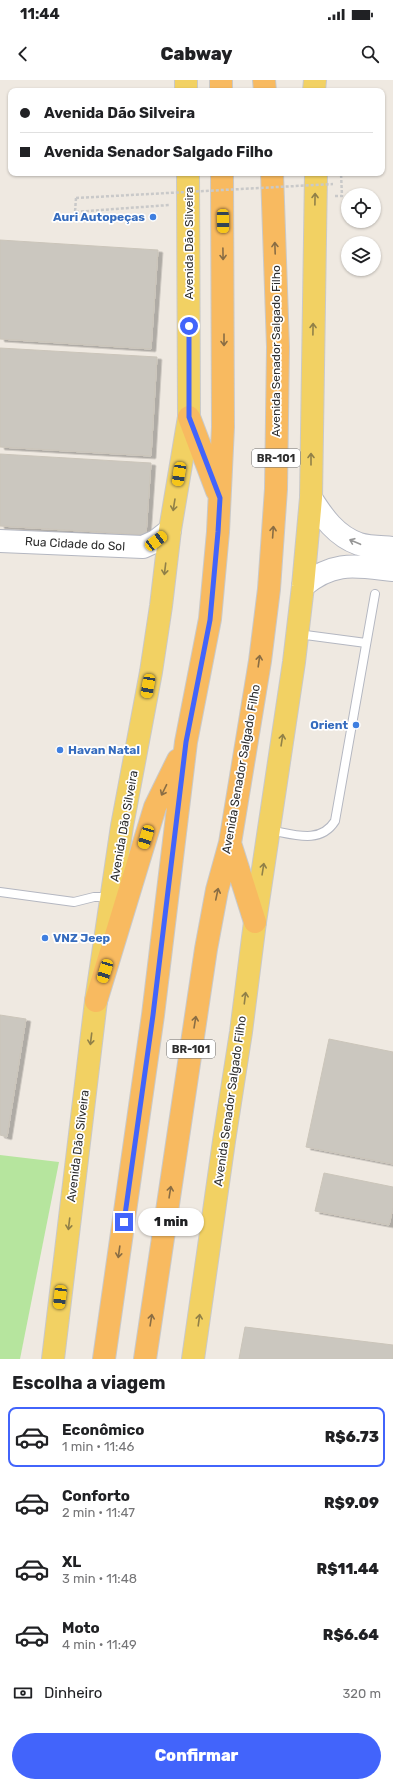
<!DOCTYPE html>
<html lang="pt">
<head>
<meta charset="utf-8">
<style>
	body { margin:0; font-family:Rubik,sans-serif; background:#f6f6f6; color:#202124; height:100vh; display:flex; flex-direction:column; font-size:15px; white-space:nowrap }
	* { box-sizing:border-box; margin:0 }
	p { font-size:13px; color:#757577 }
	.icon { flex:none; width:22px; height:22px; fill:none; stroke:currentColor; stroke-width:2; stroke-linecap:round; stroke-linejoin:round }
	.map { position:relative; height:1279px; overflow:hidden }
	.drawer { display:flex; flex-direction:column; background:#fff; flex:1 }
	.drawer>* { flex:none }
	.hud { position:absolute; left:8px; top:8px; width:377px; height:88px; border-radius:8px; box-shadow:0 1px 3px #0004; display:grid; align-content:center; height:88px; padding:0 12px; background:#fff }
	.buttons { position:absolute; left:341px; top:108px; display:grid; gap:8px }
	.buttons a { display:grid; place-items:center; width:40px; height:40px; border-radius:50%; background:#fff; box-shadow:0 1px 3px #0004; font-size:20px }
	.end { position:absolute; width:18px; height:18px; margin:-9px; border:5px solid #4264fb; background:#fff; box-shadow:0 0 0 2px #fff }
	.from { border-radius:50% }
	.bubble { position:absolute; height:28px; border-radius:14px; background:#fff; box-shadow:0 1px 3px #0004; font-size:13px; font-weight:800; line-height:28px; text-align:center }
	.car { position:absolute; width:12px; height:24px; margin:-12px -6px; border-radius:5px; box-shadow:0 0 3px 1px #0007; background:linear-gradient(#f5c518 24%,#345 0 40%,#f5c518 0 76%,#345 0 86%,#f5c518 0) }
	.hud b { display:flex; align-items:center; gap:14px; height:38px; font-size:15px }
	.hud b+b { border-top:1px solid #e0e0e0 }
	.hud i { width:10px; height:10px; background:#202124 }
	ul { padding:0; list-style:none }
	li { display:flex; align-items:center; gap:12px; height:60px; margin:0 8px 6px; padding:0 4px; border:2px solid transparent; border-radius:8px }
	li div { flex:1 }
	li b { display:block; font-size:15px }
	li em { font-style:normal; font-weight:800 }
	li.active { border-color:#4264fb }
	li>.icon { width:36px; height:36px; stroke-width:1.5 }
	h2 { padding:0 12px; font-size:18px; line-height:48px }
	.pay { display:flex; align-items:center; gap:10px; height:44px; padding:0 12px; font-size:15px }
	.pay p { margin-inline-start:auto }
	.button { display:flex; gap:8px; margin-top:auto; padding:8px 12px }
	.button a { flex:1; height:46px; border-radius:24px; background:#4264fb; color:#fff; font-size:16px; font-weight:800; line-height:46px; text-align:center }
	.status { display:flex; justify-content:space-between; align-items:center; height:28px; padding:0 20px; background:#fff; direction:ltr }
	.status svg { height:11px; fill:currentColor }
	header { display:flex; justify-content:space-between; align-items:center; height:52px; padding:0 12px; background:#fff; font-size:18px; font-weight:800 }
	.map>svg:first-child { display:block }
</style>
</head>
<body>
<div class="status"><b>11:44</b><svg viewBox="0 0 49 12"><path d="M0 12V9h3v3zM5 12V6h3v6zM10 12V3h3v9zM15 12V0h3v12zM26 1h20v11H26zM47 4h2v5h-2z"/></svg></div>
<header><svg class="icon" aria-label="back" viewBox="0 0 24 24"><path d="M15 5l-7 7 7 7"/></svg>Cabway<svg class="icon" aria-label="search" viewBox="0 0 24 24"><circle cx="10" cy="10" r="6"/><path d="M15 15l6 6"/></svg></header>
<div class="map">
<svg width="393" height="1279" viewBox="0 0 393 1279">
	<defs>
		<filter id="shadow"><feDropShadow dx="4.5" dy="2.5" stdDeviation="0" flood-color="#0004"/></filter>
	</defs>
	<rect width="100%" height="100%" fill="#efe9e1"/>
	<path fill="#b6e59e" d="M 0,1075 L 59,1082 L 20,1279 L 0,1279 Z"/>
	<path fill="#cbc7bf" stroke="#cbc5ba" filter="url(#shadow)" d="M 0,160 L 158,170 L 151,269 L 0,259 Z
		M 0,268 L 157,277 L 151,376 L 0,367 Z
		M 0,374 L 151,383 L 146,455 L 0,446 Z
		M 0,935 L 26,939 L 7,1057 L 0,1055 Z
		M 329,959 L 393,972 L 393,1084 L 306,1067 Z
		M 324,1093 L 393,1107 L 393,1128 L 389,1145 L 315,1131 Z
		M 245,1247 L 393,1265 L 393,1279 L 239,1279 Z"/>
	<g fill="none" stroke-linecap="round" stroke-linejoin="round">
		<defs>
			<path id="service" d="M 298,554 L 366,563
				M 269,750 C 293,754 320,765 335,741 L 375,514
				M 0,812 L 74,822 L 94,817 L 111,817"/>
			<path id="secondary" d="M 311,418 C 323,437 336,456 359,464 C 369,467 382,467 393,468
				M 0,461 L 143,467 L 156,461 L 170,450
				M 303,506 C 334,480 356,486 393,490"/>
			<path id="primary" d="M 186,0 L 186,11
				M 314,11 L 315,0
				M 53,1279 L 96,921 L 122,746 L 151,592 L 161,526 L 170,450 L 189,337 L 188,93
				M 193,1279 L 224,1061 L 241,952 L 255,842 L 294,582 L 303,506 L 311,418 L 316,93"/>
			<path id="trunk" d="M 221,0 L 221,11
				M 264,0 L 265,11
				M 189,337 L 217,411
				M 230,763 L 255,842
				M 96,921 L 155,727 L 178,680
				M 104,1279 L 153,935 L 186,662 L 210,539 L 218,452 L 223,347 L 222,93
				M 145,1279 L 206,869 L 217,810 L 230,763 L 260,581 L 269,509 L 276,409 L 278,267 L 272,93"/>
		</defs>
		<use href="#service" stroke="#b4b7c1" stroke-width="10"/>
		<use href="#secondary" stroke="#b4b7c1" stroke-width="24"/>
		<use href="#primary" stroke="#c9c9c9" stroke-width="24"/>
		<use href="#trunk" stroke="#c9c9c9" stroke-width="24"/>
		<path stroke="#c9c9c9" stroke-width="2.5" stroke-dasharray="3 2" stroke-linecap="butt" d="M 335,116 L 342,116 L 341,93
			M 76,118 L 75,132 L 169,125"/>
		<use href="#service" stroke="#fff" stroke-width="8"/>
		<use href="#secondary" stroke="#fff" stroke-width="22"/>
		<use href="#primary" stroke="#f2d163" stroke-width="22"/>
		<use href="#trunk" stroke="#f8ba60" stroke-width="22"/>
		<path stroke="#c9c9c9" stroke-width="2.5" stroke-dasharray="3 2" stroke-linecap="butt" d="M 76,118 L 333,104"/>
	</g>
	<defs><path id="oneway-shaft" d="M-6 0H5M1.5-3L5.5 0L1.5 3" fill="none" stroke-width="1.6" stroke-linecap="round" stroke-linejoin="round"/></defs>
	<g stroke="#908048">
		<use href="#oneway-shaft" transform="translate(315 119) rotate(-89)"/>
		<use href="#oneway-shaft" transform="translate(313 249) rotate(-89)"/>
		<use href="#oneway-shaft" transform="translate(311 379) rotate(-90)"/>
		<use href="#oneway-shaft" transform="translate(174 425) rotate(99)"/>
		<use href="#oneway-shaft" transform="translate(165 489) rotate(97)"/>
		<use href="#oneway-shaft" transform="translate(282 660) rotate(-81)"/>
		<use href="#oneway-shaft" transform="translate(263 789) rotate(-81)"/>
		<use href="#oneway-shaft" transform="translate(245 918) rotate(-83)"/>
		<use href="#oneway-shaft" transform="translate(91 959) rotate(97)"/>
		<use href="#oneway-shaft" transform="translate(69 1144) rotate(97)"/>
		<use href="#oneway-shaft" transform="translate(199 1240) rotate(-82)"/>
	</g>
	<g stroke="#896d44">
		<use href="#oneway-shaft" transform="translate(275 168) rotate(-92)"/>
		<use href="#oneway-shaft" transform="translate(223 174) rotate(89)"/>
		<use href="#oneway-shaft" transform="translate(224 260) rotate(90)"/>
		<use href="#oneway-shaft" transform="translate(273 452) rotate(-86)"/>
		<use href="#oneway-shaft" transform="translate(259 581) rotate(-82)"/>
		<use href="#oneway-shaft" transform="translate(164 710) rotate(116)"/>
		<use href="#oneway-shaft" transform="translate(217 814) rotate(-78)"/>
		<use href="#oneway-shaft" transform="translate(195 942) rotate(-81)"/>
		<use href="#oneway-shaft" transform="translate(170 1112) rotate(-81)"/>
		<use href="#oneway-shaft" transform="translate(119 1172) rotate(98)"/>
		<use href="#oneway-shaft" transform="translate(151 1240) rotate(-81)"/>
	</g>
	<use stroke="#969696" href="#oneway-shaft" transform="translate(355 462) rotate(-157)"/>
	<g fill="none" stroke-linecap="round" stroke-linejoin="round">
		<path stroke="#4264fb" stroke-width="5" d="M 124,1142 L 153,935 L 186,662 L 210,540 L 218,452 L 220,418 L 189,337 L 189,246"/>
	</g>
	<g fill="#3f7fe0" stroke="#fff" stroke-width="1.5">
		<circle cx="153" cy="137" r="4"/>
		<circle cx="356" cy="645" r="4"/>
		<circle cx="60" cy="670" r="4"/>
		<circle cx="45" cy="858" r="4"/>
	</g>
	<g text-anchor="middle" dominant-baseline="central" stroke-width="3.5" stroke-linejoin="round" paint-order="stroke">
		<g fill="#fff" stroke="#6d6d6d" stroke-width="1">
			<rect x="252" y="369" width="48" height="18" rx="3"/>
			<rect x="167" y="960" width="48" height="18" rx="3"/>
		</g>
		<g font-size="11" font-weight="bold" fill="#2e2e2e">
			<text x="276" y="378">BR-101</text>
			<text x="191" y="969">BR-101</text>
		</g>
		<g font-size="12" font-weight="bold" fill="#366cbe" stroke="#fff" text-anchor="end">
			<text x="145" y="137">Auri Autopeças</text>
			<text x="348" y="645">Orient</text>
			<text x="68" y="670" text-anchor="start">Havan Natal</text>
			<text x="53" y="858" text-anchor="start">VNZ Jeep</text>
		</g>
		<g font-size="12" fill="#2e2e2e" stroke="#fff">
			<text transform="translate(189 163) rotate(-90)">Avenida Dão Silveira</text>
			<text transform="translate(276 271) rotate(-90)">Avenida Senador Salgado Filho</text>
			<text transform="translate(75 464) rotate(3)">Rua Cidade do Sol</text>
			<text transform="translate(241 689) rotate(-80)">Avenida Senador Salgado Filho</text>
			<text transform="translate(124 746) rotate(-80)">Avenida Dão Silveira</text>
			<text transform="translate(230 1021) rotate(-82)">Avenida Senador Salgado Filho</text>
			<text transform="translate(78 1066) rotate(-83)">Avenida Dão Silveira</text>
		</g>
	</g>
</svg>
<div class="buttons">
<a><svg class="icon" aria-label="locate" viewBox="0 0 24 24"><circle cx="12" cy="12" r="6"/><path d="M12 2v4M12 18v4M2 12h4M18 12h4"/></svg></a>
<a><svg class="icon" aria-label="layers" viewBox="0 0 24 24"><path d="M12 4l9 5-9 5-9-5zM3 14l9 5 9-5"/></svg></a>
</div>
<i class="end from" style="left:189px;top:246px"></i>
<i class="end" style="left:124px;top:1142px"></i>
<div class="bubble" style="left:138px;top:1128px;width:66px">1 min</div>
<i class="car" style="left:223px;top:141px;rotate:179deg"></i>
<i class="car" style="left:179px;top:394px;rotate:189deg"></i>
<i class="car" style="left:156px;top:461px;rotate:53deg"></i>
<i class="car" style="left:148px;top:606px;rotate:190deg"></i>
<i class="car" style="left:146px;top:757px;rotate:197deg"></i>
<i class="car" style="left:105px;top:891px;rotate:197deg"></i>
<i class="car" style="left:60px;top:1217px;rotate:187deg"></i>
<div class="hud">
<b><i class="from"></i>Avenida Dão Silveira</b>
<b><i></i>Avenida Senador Salgado Filho</b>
</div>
</div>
<section class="drawer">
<h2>Escolha a viagem</h2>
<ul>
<li class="active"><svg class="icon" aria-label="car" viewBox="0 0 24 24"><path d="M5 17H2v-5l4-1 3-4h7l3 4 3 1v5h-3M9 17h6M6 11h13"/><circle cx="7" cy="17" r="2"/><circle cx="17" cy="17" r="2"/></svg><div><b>Econômico</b><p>1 min · 11:46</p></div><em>R$6.73</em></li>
<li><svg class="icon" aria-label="car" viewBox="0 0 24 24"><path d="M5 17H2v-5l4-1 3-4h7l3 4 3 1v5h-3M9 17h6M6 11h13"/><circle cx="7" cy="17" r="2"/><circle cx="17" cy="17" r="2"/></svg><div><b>Conforto</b><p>2 min · 11:47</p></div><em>R$9.09</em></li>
<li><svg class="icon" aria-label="car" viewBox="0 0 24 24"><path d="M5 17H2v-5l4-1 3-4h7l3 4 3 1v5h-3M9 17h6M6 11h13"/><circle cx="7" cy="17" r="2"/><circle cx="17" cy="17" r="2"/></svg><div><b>XL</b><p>3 min · 11:48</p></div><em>R$11.44</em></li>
<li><svg class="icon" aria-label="car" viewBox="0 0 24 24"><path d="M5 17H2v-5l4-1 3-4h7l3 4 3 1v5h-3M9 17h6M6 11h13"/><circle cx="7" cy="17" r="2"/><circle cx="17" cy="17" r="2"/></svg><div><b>Moto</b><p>4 min · 11:49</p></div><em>R$6.64</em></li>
</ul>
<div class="pay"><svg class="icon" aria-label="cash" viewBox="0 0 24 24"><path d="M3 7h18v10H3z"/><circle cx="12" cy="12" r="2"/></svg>Dinheiro<p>320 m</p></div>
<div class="button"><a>Confirmar</a></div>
</section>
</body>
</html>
